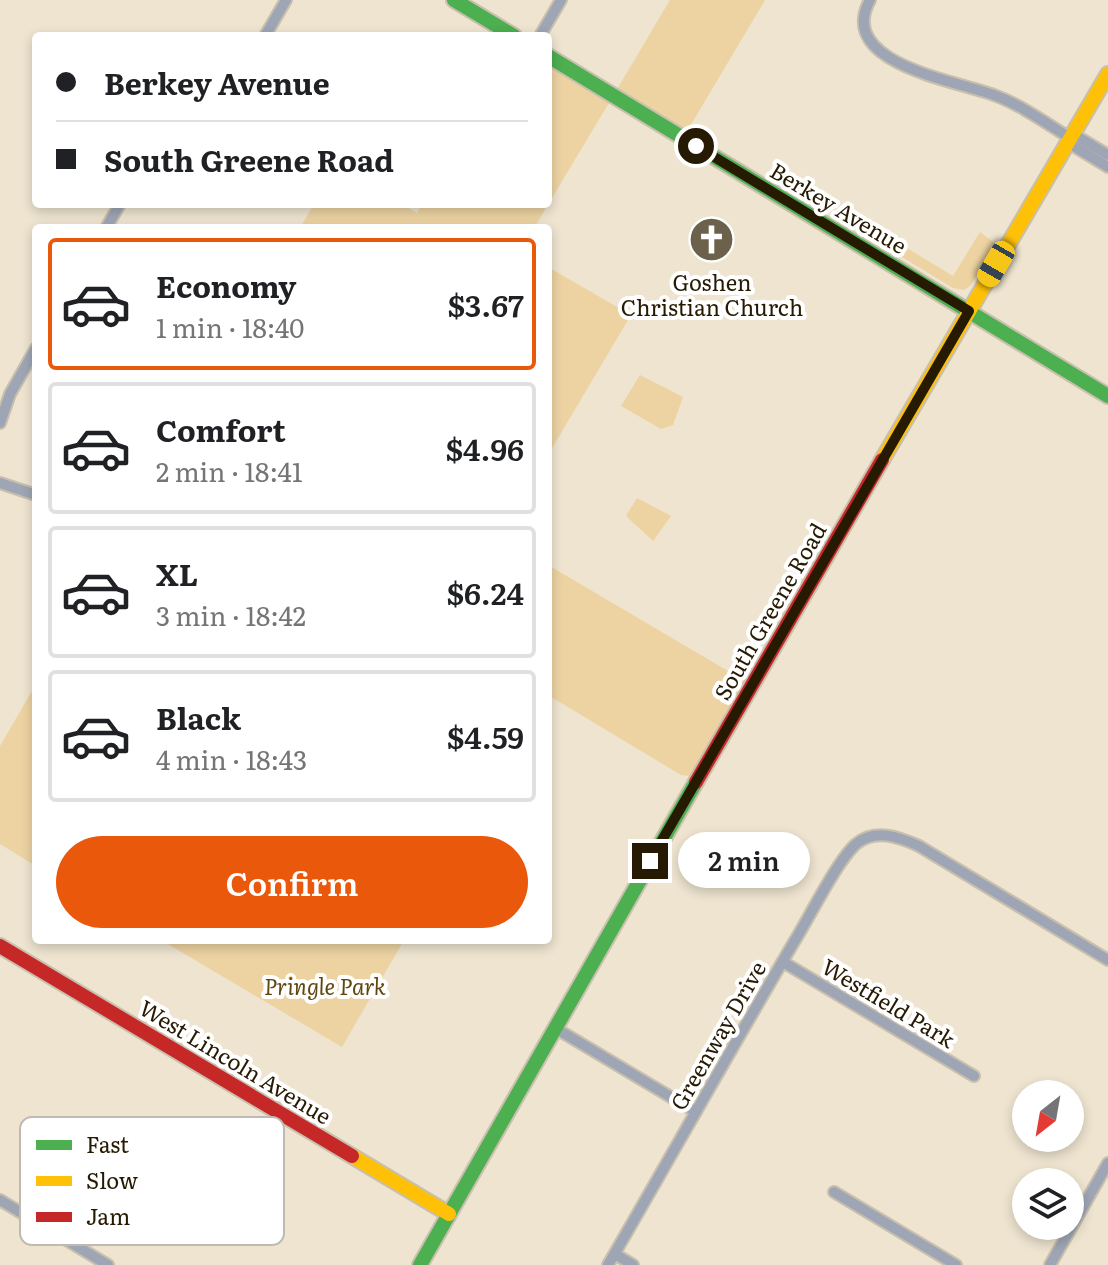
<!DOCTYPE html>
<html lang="en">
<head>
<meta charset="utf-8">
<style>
	body { margin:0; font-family:Literata,serif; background:#f6f6f6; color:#202124; height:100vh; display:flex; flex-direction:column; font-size:30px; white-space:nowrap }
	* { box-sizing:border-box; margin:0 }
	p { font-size:26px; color:#757577 }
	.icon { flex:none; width:44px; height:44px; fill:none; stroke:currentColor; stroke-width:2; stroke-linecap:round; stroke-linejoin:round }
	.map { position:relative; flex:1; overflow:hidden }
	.details { position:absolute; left:32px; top:224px; width:520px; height:720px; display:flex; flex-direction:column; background:#fff; border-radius:8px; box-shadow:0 4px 12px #0003 }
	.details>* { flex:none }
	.top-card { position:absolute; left:32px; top:32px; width:520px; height:176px; border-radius:8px; box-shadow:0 4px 12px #0003; display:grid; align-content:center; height:176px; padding:0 24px; background:#fff }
	.needle { width:52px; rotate:211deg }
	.tools { position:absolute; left:1012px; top:1080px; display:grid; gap:16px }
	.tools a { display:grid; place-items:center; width:72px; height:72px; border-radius:50%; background:#fff; box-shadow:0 4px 12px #0003; font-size:40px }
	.end { position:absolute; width:36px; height:36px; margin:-18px; border:10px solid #261a02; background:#fff; box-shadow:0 0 0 4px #fff }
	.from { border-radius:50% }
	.bubble { position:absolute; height:56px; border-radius:28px; background:#fff; box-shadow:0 4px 12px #0003; font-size:26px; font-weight:600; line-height:56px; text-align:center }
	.car { position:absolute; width:24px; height:48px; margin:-24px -12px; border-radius:10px; box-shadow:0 0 6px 2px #0007; background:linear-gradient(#f5c518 24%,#345 0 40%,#f5c518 0 76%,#345 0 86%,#f5c518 0) }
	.top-card b { display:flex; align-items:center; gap:28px; height:76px; font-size:30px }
	.top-card b+b { border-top:2px solid #e0e0e0 }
	.top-card i { width:20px; height:20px; background:#202124 }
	ul { padding:14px 0 0; list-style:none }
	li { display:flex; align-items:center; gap:24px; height:132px; margin:0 16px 12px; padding:0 8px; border:4px solid #e0e0e0; border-radius:8px }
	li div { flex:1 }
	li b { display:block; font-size:30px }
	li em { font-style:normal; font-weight:600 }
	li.current { border-color:#ea580c }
	li>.icon { width:72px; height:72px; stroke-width:1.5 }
	.button { display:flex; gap:16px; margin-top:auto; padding:16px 24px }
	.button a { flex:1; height:92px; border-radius:48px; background:#ea580c; color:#fff; font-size:32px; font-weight:600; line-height:92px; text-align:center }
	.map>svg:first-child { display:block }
</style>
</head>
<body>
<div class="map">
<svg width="1108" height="1265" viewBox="0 0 1108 1265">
	<rect width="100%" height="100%" fill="#eee4d0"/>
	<path fill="#edd3a2" d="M 670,0 L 765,0 L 683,138 L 613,96 L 534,228 L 300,228 L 314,204 L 401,204 L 417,213 L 422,204 L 548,204 L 548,56 L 613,96 Z
		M 980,232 L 996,244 L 971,285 L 964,290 L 953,288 L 897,254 L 902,245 L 953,276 Z
		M 548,267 L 631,315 L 548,455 Z
		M 640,375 L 683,397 L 673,425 L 661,429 L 621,406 Z
		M 637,498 L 671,516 L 653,541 L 626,516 Z
		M 548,565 L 745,681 L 690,776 L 681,775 L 548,695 Z
		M 36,684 L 36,866 L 0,844 L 0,746 Z
		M 161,940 L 404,940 L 342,1047 Z"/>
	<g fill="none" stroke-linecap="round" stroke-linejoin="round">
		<defs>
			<path id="street" d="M 870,0 C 835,64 958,81 994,95 C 1021,105 1046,123 1070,138
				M 265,36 L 286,0
				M 540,36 L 561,0
				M 1073,134 L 1108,155
				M 1067,142 L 1108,167
				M 106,228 L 120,204
				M 0,423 L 10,394 L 36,348
				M 0,483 L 36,495
				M 783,962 L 974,1076
				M 555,1028 L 696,1112
				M 834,1192 L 956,1265
				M 0,1200 L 108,1265
				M 615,1254 L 633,1265
				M 608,1265 C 670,1158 731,1049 794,942 C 809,918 837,861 856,844 C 875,828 899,837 919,846 L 1108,960
				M 1050,1265 L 1108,1163"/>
			<path id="fast" d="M 454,0 L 514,36
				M 548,56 L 1108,396
				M 420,1265 L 696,782"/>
			<path id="slow" d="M 882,460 L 1108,74
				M 352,1156 L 449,1214"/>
			<path id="jam" d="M 696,782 L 882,460
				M 0,946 L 352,1156"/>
		</defs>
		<use href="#street" stroke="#c8bfad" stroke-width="14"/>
		<use href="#fast" stroke="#c8bfad" stroke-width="18"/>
		<use href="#slow" stroke="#c8bfad" stroke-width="18"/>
		<use href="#jam" stroke="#c8bfad" stroke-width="18"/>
		<use href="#street" stroke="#9ea6b5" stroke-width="10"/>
		<use href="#fast" stroke="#4caf50" stroke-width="14"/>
		<use href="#slow" stroke="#ffc107" stroke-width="14"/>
		<use href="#jam" stroke="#c62828" stroke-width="14"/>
	</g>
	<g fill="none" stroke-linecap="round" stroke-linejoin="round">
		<path stroke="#261a02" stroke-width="10" d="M 650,861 L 969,311 L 696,146"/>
	</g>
	<defs>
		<symbol id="church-disc" viewBox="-11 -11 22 22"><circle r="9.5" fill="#6c614a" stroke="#fff"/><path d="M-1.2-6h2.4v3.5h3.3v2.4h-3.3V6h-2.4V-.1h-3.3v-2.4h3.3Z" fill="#fff"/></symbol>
	</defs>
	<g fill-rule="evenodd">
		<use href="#church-disc" x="686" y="214" width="51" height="51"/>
	</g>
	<g text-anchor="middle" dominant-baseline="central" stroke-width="8" stroke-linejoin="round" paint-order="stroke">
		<g font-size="22" fill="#261a02" stroke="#fff">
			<text transform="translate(839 207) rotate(31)">Berkey Avenue</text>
			<text transform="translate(769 611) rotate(-60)">South Greene Road</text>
			<text transform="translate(889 1002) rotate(31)">Westfield Park</text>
			<text transform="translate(717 1035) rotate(-60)">Greenway Drive</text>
			<text transform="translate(236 1061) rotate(31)">West Lincoln Avenue</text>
		</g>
		<g font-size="22" fill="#261a02" stroke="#fff">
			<text x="712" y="281">Goshen<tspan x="712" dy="25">Christian Church</tspan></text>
		</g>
		<g font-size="22" font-style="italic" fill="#5f4710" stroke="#fff">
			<text x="325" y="985">Pringle Park</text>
		</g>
	</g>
	<rect x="20" y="1117" width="264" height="128" rx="12" fill="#fff" stroke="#bebab3" stroke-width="2"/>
	<rect x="36" y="1140" width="36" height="10" fill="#4caf50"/>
	<rect x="36" y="1176" width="36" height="10" fill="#ffc107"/>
	<rect x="36" y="1212" width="36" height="10" fill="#c62828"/>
	<g font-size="22" fill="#261a02">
		<text x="86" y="1153">Fast</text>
		<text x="86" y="1189">Slow</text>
		<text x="86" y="1225">Jam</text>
	</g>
</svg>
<div class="tools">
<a><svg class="needle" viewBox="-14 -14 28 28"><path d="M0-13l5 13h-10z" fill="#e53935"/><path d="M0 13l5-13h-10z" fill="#757577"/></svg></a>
<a><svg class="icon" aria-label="layers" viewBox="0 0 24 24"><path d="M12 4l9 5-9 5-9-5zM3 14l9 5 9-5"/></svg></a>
</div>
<i class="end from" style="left:696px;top:146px"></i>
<i class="end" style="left:650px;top:861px"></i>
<div class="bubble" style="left:678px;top:832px;width:132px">2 min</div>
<i class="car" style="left:996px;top:264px;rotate:210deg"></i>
<div class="top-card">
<b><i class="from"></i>Berkey Avenue</b>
<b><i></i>South Greene Road</b>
</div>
<section class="details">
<ul>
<li class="current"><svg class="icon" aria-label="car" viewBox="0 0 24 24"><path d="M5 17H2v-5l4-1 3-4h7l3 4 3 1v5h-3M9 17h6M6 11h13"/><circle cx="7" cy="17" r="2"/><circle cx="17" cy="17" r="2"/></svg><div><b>Economy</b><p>1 min · 18:40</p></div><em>$3.67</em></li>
<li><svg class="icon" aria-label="car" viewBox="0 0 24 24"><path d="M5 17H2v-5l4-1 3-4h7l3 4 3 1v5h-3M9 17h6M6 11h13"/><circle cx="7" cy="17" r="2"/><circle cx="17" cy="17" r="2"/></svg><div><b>Comfort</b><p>2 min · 18:41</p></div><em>$4.96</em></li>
<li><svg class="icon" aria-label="car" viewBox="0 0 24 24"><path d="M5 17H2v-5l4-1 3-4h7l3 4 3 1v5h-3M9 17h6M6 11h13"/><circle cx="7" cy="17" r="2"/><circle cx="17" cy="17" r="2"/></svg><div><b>XL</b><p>3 min · 18:42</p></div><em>$6.24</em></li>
<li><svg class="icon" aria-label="car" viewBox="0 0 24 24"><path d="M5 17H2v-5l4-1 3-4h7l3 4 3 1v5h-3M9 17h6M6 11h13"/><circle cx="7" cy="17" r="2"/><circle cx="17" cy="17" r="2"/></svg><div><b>Black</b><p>4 min · 18:43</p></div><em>$4.59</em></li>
</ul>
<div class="button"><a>Confirm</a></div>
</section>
</div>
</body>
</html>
